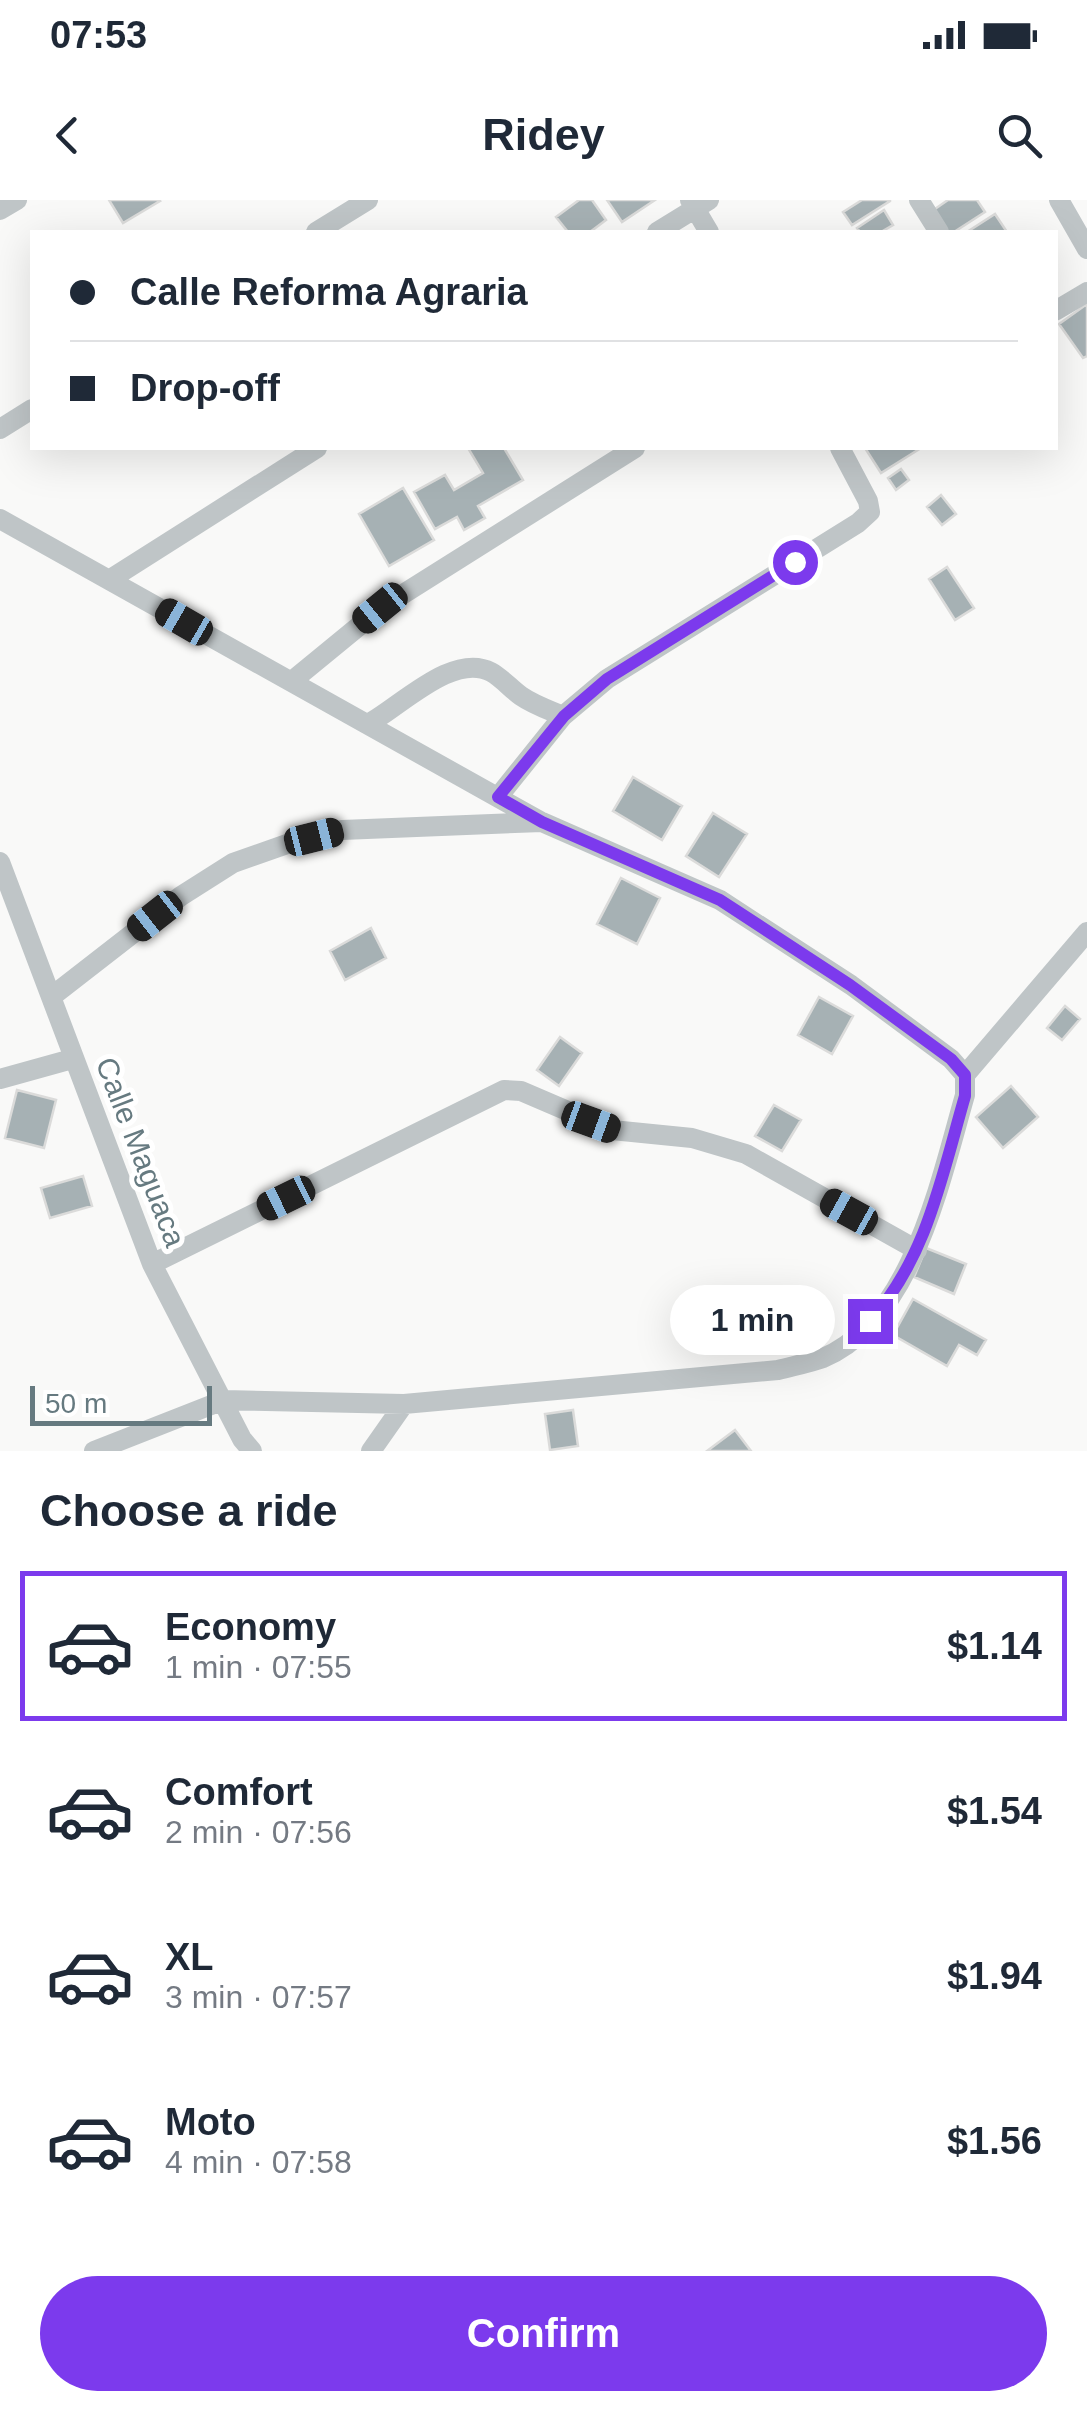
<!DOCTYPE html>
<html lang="en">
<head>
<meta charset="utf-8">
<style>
	body { margin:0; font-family:Helvetica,sans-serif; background:#f6f6f7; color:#1f2937; height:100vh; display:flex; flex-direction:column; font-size:38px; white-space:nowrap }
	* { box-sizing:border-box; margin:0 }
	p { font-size:32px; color:#747a83 }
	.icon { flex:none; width:55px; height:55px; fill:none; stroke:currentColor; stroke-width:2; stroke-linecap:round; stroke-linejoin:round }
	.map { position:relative; height:1251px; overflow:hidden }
	.sheet { display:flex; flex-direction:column; background:#fff; flex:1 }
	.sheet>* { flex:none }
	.hud { position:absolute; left:30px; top:30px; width:1028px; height:220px; border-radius:0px; box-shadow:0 10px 40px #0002; display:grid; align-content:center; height:220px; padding:0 40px; background:#fff }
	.scale { position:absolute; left:30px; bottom:25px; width:182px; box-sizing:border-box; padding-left:10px; border:5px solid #667a80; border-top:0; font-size:28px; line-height:35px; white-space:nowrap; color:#667a80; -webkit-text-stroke:8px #fff; paint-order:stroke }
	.end { position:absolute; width:45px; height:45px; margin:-22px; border:12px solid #7c3aed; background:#fff; box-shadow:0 0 0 5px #fff }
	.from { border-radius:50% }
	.bubble { position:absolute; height:70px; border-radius:35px; background:#fff; box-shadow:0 10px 40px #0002; font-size:32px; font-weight:600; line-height:70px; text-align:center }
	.car { position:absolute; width:30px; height:60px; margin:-30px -15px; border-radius:12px; box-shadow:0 0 8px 2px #0007; background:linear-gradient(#222 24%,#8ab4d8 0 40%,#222 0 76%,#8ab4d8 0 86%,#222 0) }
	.hud b { display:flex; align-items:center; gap:35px; height:95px; font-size:38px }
	.hud b+b { border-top:2px solid #e0e1e3 }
	.hud i { width:25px; height:25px; background:#1f2937 }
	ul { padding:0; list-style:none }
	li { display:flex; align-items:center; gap:30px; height:150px; margin:0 20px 15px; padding:0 20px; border:5px solid transparent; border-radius:0px }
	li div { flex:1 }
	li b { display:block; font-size:38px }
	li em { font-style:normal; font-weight:600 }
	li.on { border-color:#7c3aed }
	li>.icon { width:90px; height:90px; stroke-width:1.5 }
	h2 { padding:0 40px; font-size:45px; line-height:120px }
	.primary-button { display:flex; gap:20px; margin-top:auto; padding:20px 40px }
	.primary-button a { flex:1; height:115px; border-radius:60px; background:#7c3aed; color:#fff; font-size:40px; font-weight:600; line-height:115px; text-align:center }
	.status { display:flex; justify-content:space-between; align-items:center; height:70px; padding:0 50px; background:#fff; direction:ltr }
	.status svg { height:28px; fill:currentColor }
	header { display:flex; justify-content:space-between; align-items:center; height:130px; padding:0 40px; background:#fff; font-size:45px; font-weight:600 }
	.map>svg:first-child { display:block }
</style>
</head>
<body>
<div class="status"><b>07:53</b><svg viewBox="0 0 49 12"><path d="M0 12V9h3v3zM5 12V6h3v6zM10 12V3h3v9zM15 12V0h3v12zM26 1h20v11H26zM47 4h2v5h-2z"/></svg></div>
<header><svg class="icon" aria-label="back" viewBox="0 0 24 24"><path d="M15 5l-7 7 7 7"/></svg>Ridey<svg class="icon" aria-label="search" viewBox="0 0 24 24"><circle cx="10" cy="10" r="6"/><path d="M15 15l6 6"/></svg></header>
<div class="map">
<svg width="1087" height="1251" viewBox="0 0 1087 1251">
	<rect width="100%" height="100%" fill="#f9f9f8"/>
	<path fill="#a6b1b4" stroke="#dbdbda" stroke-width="2.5" d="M 109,0 L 159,0 L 160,1 L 123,23 Z
		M 579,0 L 592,0 L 606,20 L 590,32 L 568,32 L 556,17 Z
		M 607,0 L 655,0 L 622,22 Z
		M 862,0 L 890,0 L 890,1 L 852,25 L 843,12 Z
		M 948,0 L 977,0 L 985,12 L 954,32 L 946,32 L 932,11 Z
		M 884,10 L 893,25 L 881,32 L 860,32 L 857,28 Z
		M 995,14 L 1007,32 L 967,32 Z
		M 1087,104 L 1087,156 L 1083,158 L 1059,124 Z
		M 468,248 L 504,248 L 523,280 L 478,306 L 485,318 L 464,330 L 457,317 L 435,329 L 414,292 L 445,275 L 454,290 L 483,273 Z
		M 865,248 L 921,248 L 881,273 Z
		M 901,269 L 909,280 L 896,290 L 888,278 Z
		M 403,288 L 434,340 L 389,366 L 359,314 Z
		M 941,295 L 956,314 L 942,325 L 927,307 Z
		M 947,367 L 974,408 L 955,420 L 929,379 Z
		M 633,577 L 682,606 L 662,640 L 613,611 Z
		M 713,613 L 747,634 L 719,677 L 686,656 Z
		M 621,678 L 660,698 L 637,744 L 597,724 Z
		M 371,728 L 386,758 L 345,780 L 330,751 Z
		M 819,797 L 853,816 L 832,854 L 798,835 Z
		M 1065,806 L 1080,819 L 1062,840 L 1047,828 Z
		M 560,837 L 582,853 L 559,886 L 537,870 Z
		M 1011,886 L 1038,917 L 1003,948 L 976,917 Z
		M 17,890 L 56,900 L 44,948 L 5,938 Z
		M 774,905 L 801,920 L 782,951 L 755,936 Z
		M 83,976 L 92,1006 L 50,1018 L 41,988 Z
		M 926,1048 L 966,1064 L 954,1094 L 914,1077 Z
		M 913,1099 L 986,1140 L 977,1155 L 959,1145 L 947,1166 L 893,1135 Z
		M 573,1210 L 578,1246 L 550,1250 L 545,1214 Z
		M 735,1230 L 751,1251 L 707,1251 Z"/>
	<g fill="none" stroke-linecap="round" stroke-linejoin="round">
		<path stroke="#bfc5c7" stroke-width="20" d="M 690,0 L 709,32
			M 919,0 L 939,32
			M 1059,0 L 1087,49
			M 0,10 L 17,0
			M 316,32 L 368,0
			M 657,32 L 709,0
			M 1055,111 L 1087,92
			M 0,229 L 32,209
			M 0,319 L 540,621
			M 109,380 L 317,248
			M 292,481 L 381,408 L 635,248
			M 368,524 C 401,506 453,452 491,472 C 502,478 511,489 521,496 C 534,505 549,510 563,516
			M 498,597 L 563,516 L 607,479 L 858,323 L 870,312 L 868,301 L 840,248
			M 0,662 L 152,1064 L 242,1239 L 252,1251
			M 51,797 L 181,696 L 233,663 L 287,644 L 342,630 L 542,622 L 720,700 L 851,785 L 951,859 L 965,875
			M 0,879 L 72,859
			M 152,1064 L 504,890 L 521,891 L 612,930 L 692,938 L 746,954 L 917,1050
			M 94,1251 L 224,1200 L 404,1204 L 778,1170 C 793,1166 809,1163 823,1158 C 912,1121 941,978 965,895 L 965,875 L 1087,732
			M 371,1251 L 404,1204"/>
	</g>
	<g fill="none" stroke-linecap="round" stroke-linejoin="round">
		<path stroke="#7c3aed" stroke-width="12" d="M 795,362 L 607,479 L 564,516 L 498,597 L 542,622 L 720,700 L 850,785 L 951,859 L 965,875 L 965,896 C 942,975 927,1058 870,1121"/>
	</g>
	<g text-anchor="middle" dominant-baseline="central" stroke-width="10" stroke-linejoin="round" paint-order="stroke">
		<g font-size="30" fill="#667a80" stroke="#fff">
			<text transform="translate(141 952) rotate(69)">Calle Maguaca</text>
		</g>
	</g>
</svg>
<div class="scale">50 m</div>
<i class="end from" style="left:795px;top:362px"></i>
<i class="end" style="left:870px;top:1121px"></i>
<div class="bubble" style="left:670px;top:1085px;width:165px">1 min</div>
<i class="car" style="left:380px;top:408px;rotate:231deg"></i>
<i class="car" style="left:184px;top:422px;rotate:300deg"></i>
<i class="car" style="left:314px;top:637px;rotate:76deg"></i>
<i class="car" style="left:155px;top:716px;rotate:232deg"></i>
<i class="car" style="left:591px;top:922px;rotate:110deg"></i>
<i class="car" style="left:286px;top:998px;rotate:244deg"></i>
<i class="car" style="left:849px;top:1012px;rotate:299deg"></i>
<div class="hud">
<b><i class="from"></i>Calle Reforma Agraria</b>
<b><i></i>Drop-off</b>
</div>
</div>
<section class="sheet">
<h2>Choose a ride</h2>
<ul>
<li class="on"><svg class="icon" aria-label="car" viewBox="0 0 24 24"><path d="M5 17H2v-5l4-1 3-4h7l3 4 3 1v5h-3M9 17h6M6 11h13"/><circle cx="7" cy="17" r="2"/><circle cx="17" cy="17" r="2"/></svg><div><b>Economy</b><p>1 min · 07:55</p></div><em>$1.14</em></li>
<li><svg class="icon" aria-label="car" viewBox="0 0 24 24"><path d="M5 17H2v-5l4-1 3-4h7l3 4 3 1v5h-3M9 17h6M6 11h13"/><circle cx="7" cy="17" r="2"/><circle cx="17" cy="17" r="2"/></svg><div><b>Comfort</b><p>2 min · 07:56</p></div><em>$1.54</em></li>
<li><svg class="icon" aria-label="car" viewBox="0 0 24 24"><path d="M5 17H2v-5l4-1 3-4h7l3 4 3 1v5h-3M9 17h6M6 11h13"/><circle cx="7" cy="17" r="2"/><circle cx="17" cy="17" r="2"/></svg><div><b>XL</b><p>3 min · 07:57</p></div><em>$1.94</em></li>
<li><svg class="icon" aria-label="car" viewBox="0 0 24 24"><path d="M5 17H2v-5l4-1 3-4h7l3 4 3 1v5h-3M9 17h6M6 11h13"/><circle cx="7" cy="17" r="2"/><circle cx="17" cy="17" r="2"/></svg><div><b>Moto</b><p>4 min · 07:58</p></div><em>$1.56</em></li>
</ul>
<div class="primary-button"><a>Confirm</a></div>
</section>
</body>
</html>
